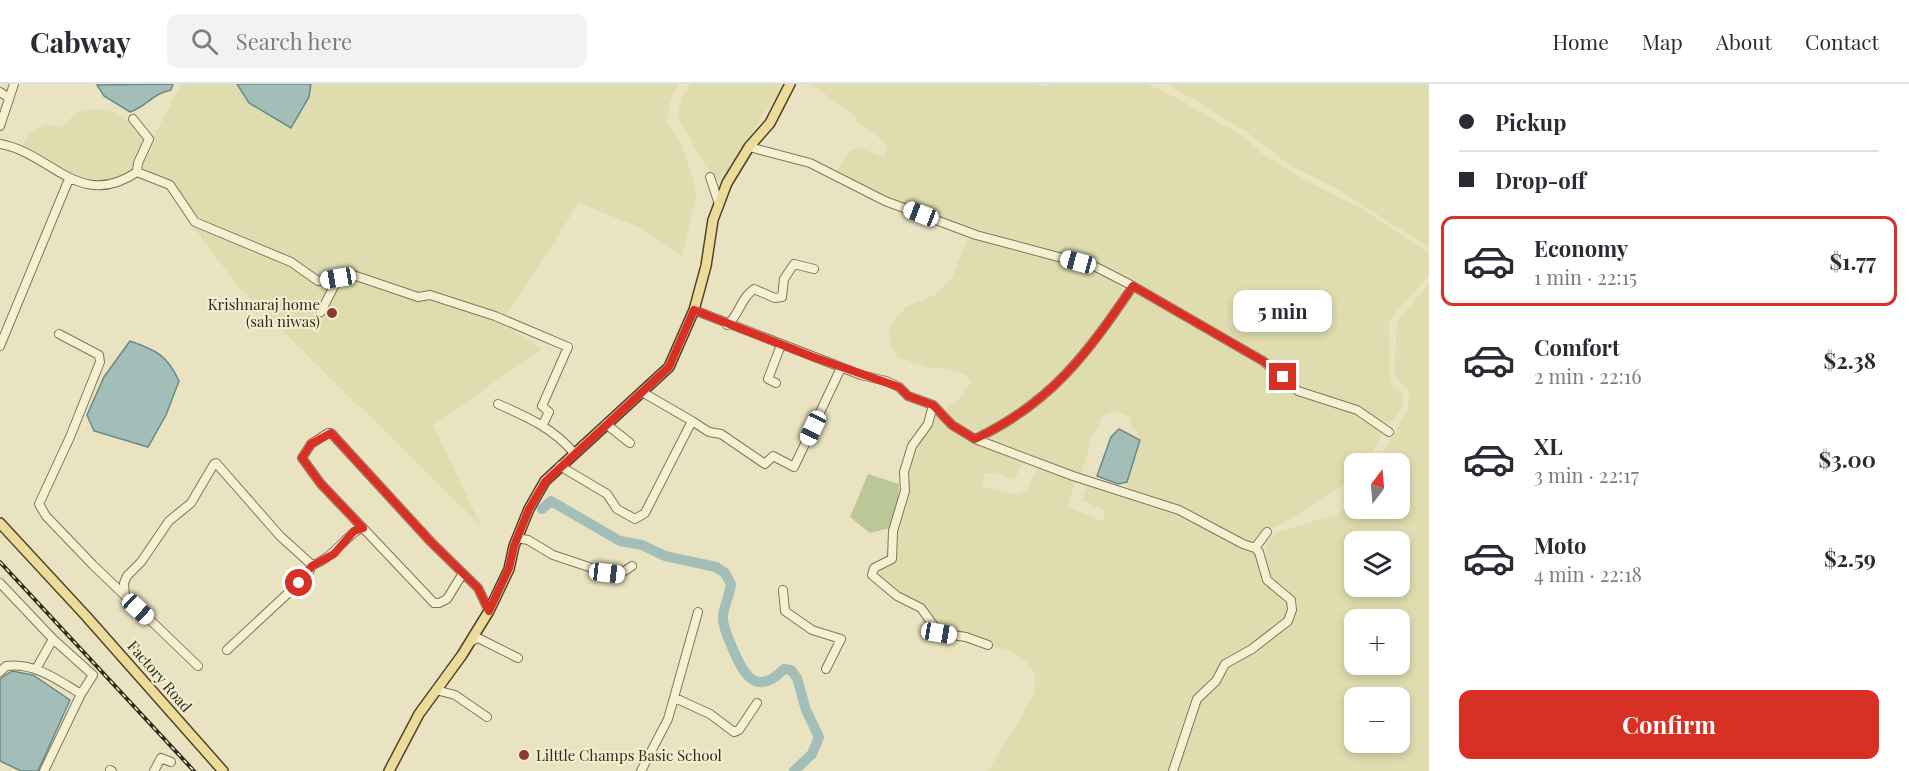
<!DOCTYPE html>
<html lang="en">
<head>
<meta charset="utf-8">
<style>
	body { margin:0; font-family:"Playfair Display",serif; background:#f2f2f3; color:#2b2b33; height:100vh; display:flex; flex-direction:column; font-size:22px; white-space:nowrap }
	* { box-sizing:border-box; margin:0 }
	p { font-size:20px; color:#7c7c81 }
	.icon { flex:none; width:33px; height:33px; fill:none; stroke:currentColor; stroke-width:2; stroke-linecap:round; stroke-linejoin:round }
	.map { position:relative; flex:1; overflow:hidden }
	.panel { display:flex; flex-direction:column; background:#fff; width:480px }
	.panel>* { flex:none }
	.hud { display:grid; align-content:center; height:132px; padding:0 30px; background:#fff }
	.needle { width:39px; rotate:16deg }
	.fabs { position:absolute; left:1344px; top:369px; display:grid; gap:12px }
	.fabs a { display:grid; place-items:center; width:66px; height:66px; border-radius:12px; background:#fff; box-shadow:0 3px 9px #0003; font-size:30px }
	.end { position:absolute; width:27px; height:27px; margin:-14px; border:8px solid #d93025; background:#fff; box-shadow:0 0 0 3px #fff }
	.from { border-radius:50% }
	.bubble { position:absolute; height:42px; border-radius:12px; background:#fff; box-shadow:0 3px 9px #0003; font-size:20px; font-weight:700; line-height:42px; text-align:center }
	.car { position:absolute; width:18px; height:36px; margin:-18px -9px; border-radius:8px; box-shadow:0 0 4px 2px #0007; background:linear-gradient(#fff 24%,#345 0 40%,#fff 0 76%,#345 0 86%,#fff 0) }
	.hud b { display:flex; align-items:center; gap:21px; height:57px; font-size:22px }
	.hud b+b { border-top:2px solid #e1e1e2 }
	.hud i { width:15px; height:15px; background:#2b2b33 }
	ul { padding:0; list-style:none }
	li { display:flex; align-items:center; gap:18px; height:90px; margin:0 12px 9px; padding:0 18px; border:3px solid transparent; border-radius:12px }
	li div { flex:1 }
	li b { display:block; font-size:22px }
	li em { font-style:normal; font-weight:700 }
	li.active { border-color:#d93025 }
	li>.icon { width:54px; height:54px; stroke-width:1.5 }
	.button { display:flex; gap:12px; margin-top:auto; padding:12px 30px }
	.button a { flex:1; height:69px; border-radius:12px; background:#d93025; color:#fff; font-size:24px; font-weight:700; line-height:69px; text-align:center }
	header { display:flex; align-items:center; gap:36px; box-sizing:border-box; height:84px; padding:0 30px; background:#fff; border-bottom:2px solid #e1e1e2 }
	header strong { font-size:28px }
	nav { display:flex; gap:33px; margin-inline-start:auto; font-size:21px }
	.search { width:420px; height:54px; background:#f2f2f3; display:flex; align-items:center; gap:15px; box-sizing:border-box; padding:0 21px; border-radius:12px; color:#7c7c81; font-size:22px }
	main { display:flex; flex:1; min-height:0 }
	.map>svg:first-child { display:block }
</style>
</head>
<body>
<header>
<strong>Cabway</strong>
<div class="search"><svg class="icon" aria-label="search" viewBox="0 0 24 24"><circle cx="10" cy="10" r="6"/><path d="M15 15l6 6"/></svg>Search here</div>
<nav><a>Home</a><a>Map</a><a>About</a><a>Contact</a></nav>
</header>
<main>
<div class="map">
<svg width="1429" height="687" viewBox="0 0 1429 687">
	<rect width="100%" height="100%" fill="#eae3c1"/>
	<path fill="#dfddaf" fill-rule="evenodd" d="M 181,0 L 679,0 L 670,16 L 667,37 L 682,61 L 697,109 L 682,172 L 638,143 L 579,119 L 504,234 L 437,208 L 418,210 L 354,187 L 321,194 L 203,138 L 196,133 L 174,102 L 145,85 L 142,80 L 152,64 L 154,52 Z
		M 691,0 L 784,0 L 719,98 L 706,83 L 678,33 L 681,14 Z
		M 811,0 L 1034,0 L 1044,3 L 1049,0 L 1146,0 L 1165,8 L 1248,55 L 1260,68 L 1294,90 L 1362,125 L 1429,169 L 1429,191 L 1389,237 L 1390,297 L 1403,310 L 1403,320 L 1393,336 L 1381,341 L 1366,329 L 1302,307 L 1288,297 L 1275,282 L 1117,189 L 971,146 L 884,113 L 843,94 L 837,88 L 849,67 L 859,64 L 884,73 L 888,61 L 857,37 L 854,31 Z
		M 1168,0 L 1429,0 L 1429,164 L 1343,108 L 1291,82 L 1245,47 Z
		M 95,25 L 114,28 L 139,44 L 148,55 L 135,85 L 119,94 L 102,99 L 82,97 L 26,67 L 23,62 L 28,51 L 45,40 L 62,43 L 78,27 Z
		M 191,140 L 296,184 L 309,194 L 354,194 L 416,216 L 439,217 L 496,236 L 542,265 L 433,341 L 481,442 L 239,204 Z
		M 969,150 L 1115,194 L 1123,206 L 1122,213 L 1089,260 L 1050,304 L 999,338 L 982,346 L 968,348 L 956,340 L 946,325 L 962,312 L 971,299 L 965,290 L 944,284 L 930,284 L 897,273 L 891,261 L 889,247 L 894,236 L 906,223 L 935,211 L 943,204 L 952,194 Z
		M 1429,200 L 1429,687 L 1177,687 L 1198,620 L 1224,586 L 1231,577 L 1287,543 L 1296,532 L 1298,516 L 1284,502 L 1273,496 L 1266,485 L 1266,460 L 1275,449 L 1340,429 L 1354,409 L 1354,424 L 1400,424 L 1400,380 L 1376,379 L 1408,326 L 1409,308 L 1394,290 L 1397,237 ZM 1354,458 L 1400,458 L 1400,502 L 1354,502 ZM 1354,536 L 1400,536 L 1400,580 L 1354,580 ZM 1354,614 L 1400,614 L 1400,658 L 1354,658 Z
		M 1138,208 L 1267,280 L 1294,306 L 1344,322 L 1383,347 L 1367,379 L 1354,380 L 1354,392 L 1347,399 L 1280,441 L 1266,446 L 1253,460 L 1128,406 L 1127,398 L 1141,359 L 1137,348 L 1132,345 L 1130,333 L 1121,329 L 1115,327 L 1104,331 L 1092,352 L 1082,388 L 1079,390 L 986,356 L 1060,303 L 1086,274 L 1131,211 Z
		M 935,329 L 958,347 L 1024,378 L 1014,396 L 994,389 L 984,390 L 983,403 L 1018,411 L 1027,405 L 1035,388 L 1039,384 L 1076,396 L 1067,423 L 1100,436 L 1104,436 L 1105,427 L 1082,416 L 1088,400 L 1177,427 L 1256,468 L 1260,483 L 1287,514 L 1290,527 L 1279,541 L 1242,568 L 1202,606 L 1170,687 L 988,687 L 1034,611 L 1036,595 L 1032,583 L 1011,568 L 941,546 L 934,540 L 929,524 L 896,508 L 878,492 L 879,487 L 892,478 L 895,452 L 905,422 L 906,387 L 917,358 Z"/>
	<path fill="#bbc796" d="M 868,390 L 899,400 L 897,432 L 890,444 L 870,449 L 850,433 Z"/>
	<path fill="#a3bdb8" stroke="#6b8a86" stroke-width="1.5" d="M 173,0 L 171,6 C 151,10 148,22 130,28 L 104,12 L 97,1 Z
		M 237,0 L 311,0 L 309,13 L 291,44 L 249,19 Z
		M 130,257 C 156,266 167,271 179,297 L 166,331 L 148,363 L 94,347 L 87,331 L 104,293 Z
		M 1119,345 L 1140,356 L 1127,398 L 1118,400 L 1097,392 L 1111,353 Z
		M 12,587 L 33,591 L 70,616 L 38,687 L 21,687 L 0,677 L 0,595 Z"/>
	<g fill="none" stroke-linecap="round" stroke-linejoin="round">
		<path stroke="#a3bdb8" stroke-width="10" d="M 542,425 L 551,417 L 620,457 L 642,461 L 665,472 L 716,483 L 725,489 L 731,500 C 730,512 722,524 723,536 C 724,546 729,555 732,563 C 743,590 756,614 784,585 L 791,586 L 797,594 L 806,626 L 819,653 L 812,670 L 794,687"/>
		<defs>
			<path id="minor" d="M 0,8 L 9,14
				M 133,35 L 149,55 L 138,79 L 137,88 L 170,101 L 195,138 L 291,178 L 318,197 L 353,191 L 418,213 L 430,211 L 495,232 L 568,263 L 542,322 L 549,328 L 543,340
				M 0,42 L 14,0
				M 0,60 C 52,69 79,127 137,88
				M 749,63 L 810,79 L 885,117 L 976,151 L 1096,183 L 1133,202
				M 710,93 L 719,120
				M 694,226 L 861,291 L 886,297 L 899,303 L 908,312 L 933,321 L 952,341 L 975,355 L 1073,392 L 1179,426 L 1243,460 L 1255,464 L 1267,448
				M 321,228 L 338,194
				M 727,241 C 740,230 740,215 754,205 L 775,214 L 782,213 L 784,195 L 794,180 L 814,185
				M 59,250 L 99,271 L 100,278 L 70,353 L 39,420 L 46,432 L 93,481 L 198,582
				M 0,262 L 69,95
				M 776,299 L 768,295 L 781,261
				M 498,320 C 527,333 553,344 574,369
				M 933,321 L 928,340 L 912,362 L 904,388 L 905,407 L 893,447 L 892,475 L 874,484 L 872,491 L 897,512 L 921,524 L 939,549 L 966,553 L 988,561
				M 692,337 L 709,348 L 721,350 L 765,380 L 773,372 L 794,383 L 841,284
				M 606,340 L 630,359
				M 975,355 C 1051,319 1087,270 1133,202 L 1263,277 L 1298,307 L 1357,326 L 1389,348
				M 560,382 L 607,410 L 617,425 L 635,435 L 645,429 L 692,337 L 642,308
				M 363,444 L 321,400 L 302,374 L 311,360 L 328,349 L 331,349 L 431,458 L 478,504 L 489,527
				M 517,454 L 528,456 L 553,471 L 607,489 L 620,490 L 632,482
				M 312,481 C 332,476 350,446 363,444 L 434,519 L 439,519 L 447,515 L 460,494
				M 0,499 L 53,555 L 93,591 L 81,610 L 44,687
				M 783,506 L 785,527 L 812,546 L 841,555 L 826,585
				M 125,512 L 124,499 L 127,492 L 141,478 L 169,437 L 191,419 L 214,380 L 216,379 L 280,452 L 312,481 L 309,488 L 299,499 L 227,566
				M 470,558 L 478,554 L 518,574
				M 36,585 L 53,555
				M 0,588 L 6,582 C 34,578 58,596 81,610
				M 436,606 L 455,611 L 487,633
				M 675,614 L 710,630 L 734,648 L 739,646 L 757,619
				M 110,686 L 112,687
				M 154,687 L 161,674 L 171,678
				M 641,687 L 668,635 L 698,528
				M 1173,687 L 1197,615 L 1216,597 L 1225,580 L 1252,565 L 1288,537 L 1292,526 L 1291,516 L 1267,496 L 1259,468 L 1255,464"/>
			<path id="major" d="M 0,439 L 86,532 L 223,687
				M 389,687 L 419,630 L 462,571 L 489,527 L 509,485 L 514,462 L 529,425 L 545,397 L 669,283 L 694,226 L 706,182 L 713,136 L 727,99 L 749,63 L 770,39 L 790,0"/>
		</defs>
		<use href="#minor" stroke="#82745a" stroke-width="10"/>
		<use href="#major" stroke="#50422e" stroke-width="12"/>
		<use href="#minor" stroke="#f6f0d3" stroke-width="8"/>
		<use href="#major" stroke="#ecdc9a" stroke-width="9"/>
		<defs>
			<path id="rail" d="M 0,478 L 194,687"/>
		</defs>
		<use href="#rail" stroke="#332a1d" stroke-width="4"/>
		<use href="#rail" stroke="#f2edd0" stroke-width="1.5" stroke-dasharray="4.5" stroke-linecap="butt"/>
	</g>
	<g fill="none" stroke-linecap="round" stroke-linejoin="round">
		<path stroke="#d93025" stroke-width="8" d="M 299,499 L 312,482 L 334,470 L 354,447 L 363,444 L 321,400 L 302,374 L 311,360 L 331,349 L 431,458 L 478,504 L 489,527 L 509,484 L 514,462 L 529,425 L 545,398 L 669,283 L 694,226 L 813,273 L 899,303 L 908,312 L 933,321 L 952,341 L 975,355 C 1051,319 1087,270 1133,202 L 1263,277 L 1283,293"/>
	</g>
	<g fill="#8d392e" stroke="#f2edd0" stroke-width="2">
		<circle cx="332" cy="229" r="6"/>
		<circle cx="524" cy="671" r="6"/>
	</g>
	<g text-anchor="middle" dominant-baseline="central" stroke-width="4.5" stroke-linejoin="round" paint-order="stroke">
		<g font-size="15" fill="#332a1d" stroke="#f2edd0" text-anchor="end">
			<text x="320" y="220">Krishnaraj home<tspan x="320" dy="17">(sah niwas)</tspan></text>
			<text x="536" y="671" text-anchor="start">Lilttle Champs Basic School</text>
		</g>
		<g font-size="15" fill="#332a1d" stroke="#f2edd0">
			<text transform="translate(160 592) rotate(49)">Factory Road</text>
		</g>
	</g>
</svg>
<div class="fabs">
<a><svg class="needle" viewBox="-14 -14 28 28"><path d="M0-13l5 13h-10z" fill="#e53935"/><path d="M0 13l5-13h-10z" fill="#7c7c81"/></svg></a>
<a><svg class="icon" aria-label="layers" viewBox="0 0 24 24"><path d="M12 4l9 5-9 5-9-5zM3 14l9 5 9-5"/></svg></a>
<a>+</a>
<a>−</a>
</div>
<i class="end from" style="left:299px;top:499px"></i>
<i class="end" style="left:1283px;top:293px"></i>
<div class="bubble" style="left:1233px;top:206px;width:99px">5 min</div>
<i class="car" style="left:921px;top:130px;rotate:291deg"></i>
<i class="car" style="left:1078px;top:178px;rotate:285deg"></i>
<i class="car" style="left:338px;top:194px;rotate:260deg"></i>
<i class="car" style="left:813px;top:344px;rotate:205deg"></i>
<i class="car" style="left:607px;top:489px;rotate:97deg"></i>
<i class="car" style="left:138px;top:525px;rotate:133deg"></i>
<i class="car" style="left:939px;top:549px;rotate:100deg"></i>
</div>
<section class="panel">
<div class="hud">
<b><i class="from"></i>Pickup</b>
<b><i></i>Drop-off</b>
</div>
<ul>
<li class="active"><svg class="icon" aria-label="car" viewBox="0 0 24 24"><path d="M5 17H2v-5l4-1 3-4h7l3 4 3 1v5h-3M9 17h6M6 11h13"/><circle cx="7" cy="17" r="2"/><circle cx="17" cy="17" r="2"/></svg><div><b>Economy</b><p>1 min · 22:15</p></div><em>$1.77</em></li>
<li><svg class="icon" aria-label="car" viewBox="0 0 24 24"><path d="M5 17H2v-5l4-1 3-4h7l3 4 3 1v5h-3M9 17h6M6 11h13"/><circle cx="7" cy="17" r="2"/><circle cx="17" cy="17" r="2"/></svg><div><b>Comfort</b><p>2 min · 22:16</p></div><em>$2.38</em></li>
<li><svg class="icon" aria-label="car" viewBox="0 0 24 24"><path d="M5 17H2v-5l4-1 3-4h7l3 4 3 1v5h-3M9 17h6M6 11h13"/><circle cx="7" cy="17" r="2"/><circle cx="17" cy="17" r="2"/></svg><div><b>XL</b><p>3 min · 22:17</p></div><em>$3.00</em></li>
<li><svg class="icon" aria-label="car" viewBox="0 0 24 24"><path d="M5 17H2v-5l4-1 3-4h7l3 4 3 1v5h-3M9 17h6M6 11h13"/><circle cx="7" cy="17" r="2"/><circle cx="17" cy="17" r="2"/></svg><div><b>Moto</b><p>4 min · 22:18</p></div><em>$2.59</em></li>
</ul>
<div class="button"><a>Confirm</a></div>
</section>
</main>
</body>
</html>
